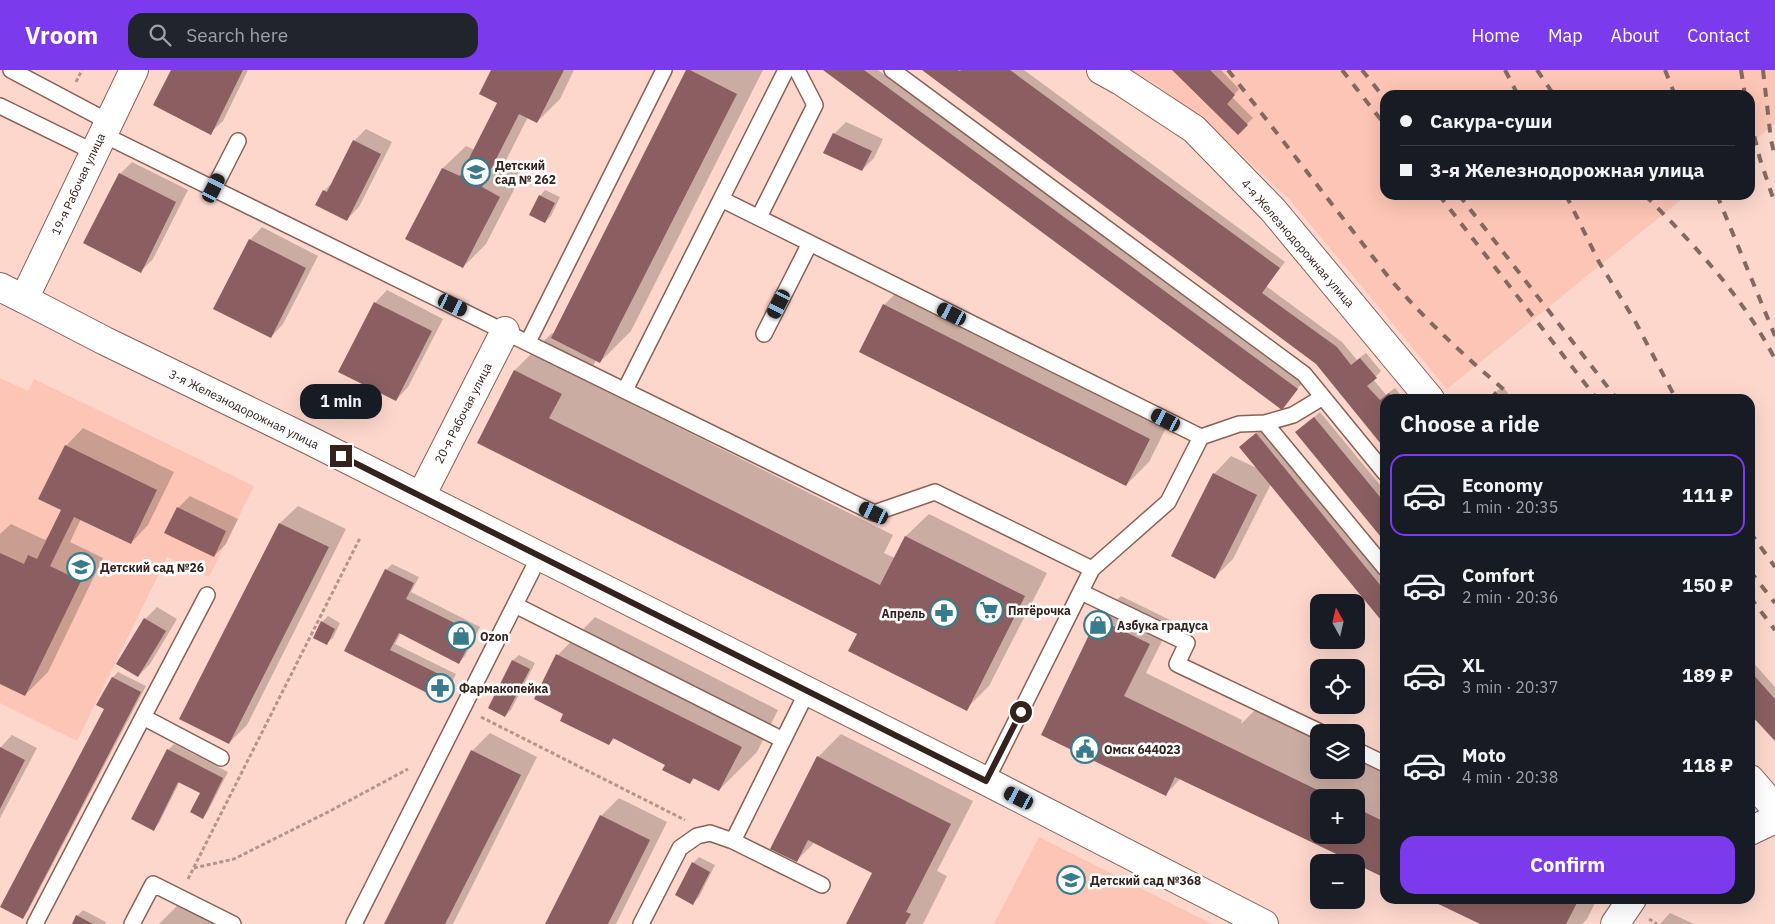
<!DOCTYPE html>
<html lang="en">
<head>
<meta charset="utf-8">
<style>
	body { margin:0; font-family:"IBM Plex Sans",sans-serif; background:#20242c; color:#f1f3f6; height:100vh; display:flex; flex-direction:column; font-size:19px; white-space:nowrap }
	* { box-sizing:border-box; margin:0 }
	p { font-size:16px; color:#9ea1a6 }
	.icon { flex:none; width:28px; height:28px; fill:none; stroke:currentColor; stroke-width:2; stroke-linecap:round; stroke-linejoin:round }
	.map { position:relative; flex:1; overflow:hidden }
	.drawer { position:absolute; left:1380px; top:324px; width:375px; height:510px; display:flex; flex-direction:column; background:#171b24; border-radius:15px; box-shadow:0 5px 20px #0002 }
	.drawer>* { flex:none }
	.top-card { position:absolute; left:1380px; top:20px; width:375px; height:110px; border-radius:15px; box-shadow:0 5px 20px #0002; display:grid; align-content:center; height:110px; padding:0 20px; background:#171b24 }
	.needle { width:32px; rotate:352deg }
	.buttons { position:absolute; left:1310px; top:524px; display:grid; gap:10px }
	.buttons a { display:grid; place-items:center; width:55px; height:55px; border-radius:10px; background:#171b24; box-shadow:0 5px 20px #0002; font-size:25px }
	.end { position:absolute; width:22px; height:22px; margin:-11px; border:6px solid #34221d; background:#fff; box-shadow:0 0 0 2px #fff }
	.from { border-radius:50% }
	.bubble { position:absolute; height:35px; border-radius:15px; background:#171b24; box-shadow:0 5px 20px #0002; font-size:16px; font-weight:700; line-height:35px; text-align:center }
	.car { position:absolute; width:15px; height:30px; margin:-15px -8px; border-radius:6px; box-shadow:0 0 4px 1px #0007; background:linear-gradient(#222 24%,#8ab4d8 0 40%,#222 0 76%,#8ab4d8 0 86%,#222 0) }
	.top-card b { display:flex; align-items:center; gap:18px; height:48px; font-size:19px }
	.top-card b+b { border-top:1px solid #363941 }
	.top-card i { width:12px; height:12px; background:#f1f3f6 }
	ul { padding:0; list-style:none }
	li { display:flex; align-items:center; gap:15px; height:82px; margin:0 10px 8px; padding:0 10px; border:2px solid transparent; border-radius:15px }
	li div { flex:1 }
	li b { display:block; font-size:19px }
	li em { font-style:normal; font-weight:700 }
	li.current { border-color:#7c3aed }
	li>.icon { width:45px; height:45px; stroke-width:1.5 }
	h2 { padding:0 20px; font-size:22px; line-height:60px }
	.cta { display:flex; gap:10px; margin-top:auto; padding:10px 20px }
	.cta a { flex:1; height:58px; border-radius:15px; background:#7c3aed; color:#fff; font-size:20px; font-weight:700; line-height:58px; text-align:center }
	header { display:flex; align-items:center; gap:30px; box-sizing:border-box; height:70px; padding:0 25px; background:#7c3aed; color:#fff }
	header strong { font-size:24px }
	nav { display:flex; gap:28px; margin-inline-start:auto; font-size:18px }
	.search { width:350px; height:45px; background:#20242c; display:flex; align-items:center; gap:12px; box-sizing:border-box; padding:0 18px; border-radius:15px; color:#9ea1a6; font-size:19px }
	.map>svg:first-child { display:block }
</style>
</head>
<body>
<header>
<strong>Vroom</strong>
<div class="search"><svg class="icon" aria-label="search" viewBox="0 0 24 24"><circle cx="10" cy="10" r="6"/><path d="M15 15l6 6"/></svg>Search here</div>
<nav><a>Home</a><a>Map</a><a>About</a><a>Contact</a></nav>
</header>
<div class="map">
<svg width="1775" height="854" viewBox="0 0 1775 854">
	<rect width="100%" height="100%" fill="#fdd7cc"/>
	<path fill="#fcc5b5" d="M 1131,0 L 1775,0 L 1775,53 L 1750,74 L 1750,25 L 1385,25 L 1385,125 L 1687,125 L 1447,319 L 1290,130 L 1205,51 L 1154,13 Z
		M 0,308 L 28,321 L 34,309 L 254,416 L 209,507 L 167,487 L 77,671 L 0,633 Z
		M 1039,767 L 1212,854 L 994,854 Z"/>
	<path fill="#0003" fill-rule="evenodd" d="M 172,0 L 248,0 L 223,51 L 210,63 Z
		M 493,0 L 574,0 L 560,29 L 537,52 L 528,47 L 504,94 L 522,104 L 486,174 L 463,197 L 443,98 L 466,76 L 475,80 L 499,33 Z
		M 688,0 L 763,0 L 631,261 L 600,292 L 596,290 L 586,311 L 893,465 L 884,483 L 895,488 L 906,466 L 929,444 L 1047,503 L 989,616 L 966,639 L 858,563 L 478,372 L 515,300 L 552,263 L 554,264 Z
		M 824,0 L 878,0 L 1302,313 L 1282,338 Z
		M 924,0 L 1024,0 L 1285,192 L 1266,216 L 1342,272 L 1357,290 L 1366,283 L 1381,301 L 1373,309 L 1386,325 L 1395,318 L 1404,329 L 1385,329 L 1385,377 L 1317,293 Z
		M 1174,0 L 1221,0 L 1239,19 L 1232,27 L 1253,48 L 1238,63 Z
		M 846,52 L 883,69 L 874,88 L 862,100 L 834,64 Z
		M 366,59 L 392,72 L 359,137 L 347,149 L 324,121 L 335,110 L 354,71 Z
		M 132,92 L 188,120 L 153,189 L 141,201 L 120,104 Z
		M 545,120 L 560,127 L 551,146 L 545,152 L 540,126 Z
		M 262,157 L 318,186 L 283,254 L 271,267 L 250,170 Z
		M 907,212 L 1172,346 L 1149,392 L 1126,415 L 884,235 Z
		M 387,220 L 443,249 L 408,317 L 396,330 L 375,233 Z
		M 1502,316 L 1513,329 L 1490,329 L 1496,322 Z
		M 1320,342 L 1385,421 L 1385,470 L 1302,357 Z
		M 83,358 L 174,402 L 148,455 L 131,473 L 81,449 L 70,472 L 103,488 L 48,602 L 25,625 L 0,612 L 0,464 L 11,454 L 45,470 L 50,465 L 63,439 L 66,376 Z
		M 1262,359 L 1385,508 L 1385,553 L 1271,414 L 1233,489 L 1215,507 L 1214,404 L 1231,386 L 1259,399 L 1246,371 Z
		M 190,426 L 238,449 L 226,474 L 214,486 L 178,438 Z
		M 298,436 L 346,459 L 247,655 L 229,673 L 181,649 L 280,453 Z
		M 392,494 L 419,507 L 411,522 L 480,557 L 465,586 L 459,592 L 401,563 L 395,574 L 456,604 L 447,622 L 441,628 L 346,580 L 386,500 Z
		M 1121,526 L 1172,551 L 1146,603 L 1242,650 L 1241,654 L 1259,636 L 1319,665 L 1319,700 L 1356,700 L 1356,683 L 1385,696 L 1385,807 L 1181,708 L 1166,724 L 1042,665 L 1098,549 ZM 1319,728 L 1356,728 L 1356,765 L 1319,765 Z
		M 157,537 L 177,549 L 150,594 L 138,606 L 145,549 Z
		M 328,546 L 340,553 L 333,568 L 327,573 L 322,552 Z
		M 595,547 L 778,640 L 757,682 L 719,720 L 695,708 L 690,713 L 667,694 L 615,668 L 609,674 L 565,644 L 558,585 Z
		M 519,585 L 535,593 L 511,640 L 505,646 L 489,638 L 513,590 Z
		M 1750,589 L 1775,617 L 1775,670 L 1750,642 Z
		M 118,602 L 146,616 L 28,841 L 22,847 L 106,639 L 113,607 Z
		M 490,663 L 537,687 L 453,854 L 385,854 L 472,681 Z
		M 841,664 L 973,731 L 937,801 L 947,806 L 923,854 L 848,854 L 874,802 L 815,772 L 797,790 L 818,687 Z
		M 12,665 L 37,678 L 0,748 L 0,678 Z
		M 174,674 L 228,702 L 208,741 L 203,747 L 202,722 L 180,711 L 159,753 L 153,759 L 168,680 Z
		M 619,728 L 667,752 L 616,854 L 546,854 L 601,746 Z
		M 699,787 L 715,795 L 699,827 L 693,833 L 693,793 Z
		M 187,826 L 242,854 L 159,854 Z
		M 1431,829 L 1597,829 L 1587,849 L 1582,854 L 1483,854 Z
		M 83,840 L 106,852 L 105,854 L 73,854 L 77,846 Z
		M 1670,843 L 1694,854 L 1660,854 Z"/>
	<path fill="#8b5f61" d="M 171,0 L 243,0 L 211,65 L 153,35 Z
		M 491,0 L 564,0 L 537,53 L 519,44 L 482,117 L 500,127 L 463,198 L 405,169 L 442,98 L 460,106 L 497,33 L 479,24 Z
		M 686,0 L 690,0 L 737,24 L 600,293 L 551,268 Z
		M 823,0 L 864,0 L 1298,319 L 1282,340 Z
		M 922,0 L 958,0 L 960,1 L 961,0 L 1010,0 L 1280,198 L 1262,223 L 1337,277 L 1351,295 L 1360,288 L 1377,308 L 1367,316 L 1380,330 L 1389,323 L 1394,329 L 1385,329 L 1385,379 L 1316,294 Z
		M 1172,0 L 1210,0 L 1235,25 L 1227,34 L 1248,55 L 1238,65 Z
		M 833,63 L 872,81 L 862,101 L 823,83 Z
		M 353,70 L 381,84 L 347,151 L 315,135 L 323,120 L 327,122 Z
		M 119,103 L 176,132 L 141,203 L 83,173 Z
		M 539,125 L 555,133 L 545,153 L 529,145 Z
		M 249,169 L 306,198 L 271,268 L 213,239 Z
		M 374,232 L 432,261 L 396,331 L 338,302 Z
		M 883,234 L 1150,369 L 1126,416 L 859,282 Z
		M 514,300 L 562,324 L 549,348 L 880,515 L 905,466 L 1025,526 L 967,641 L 848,581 L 857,564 L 477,373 Z
		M 1495,321 L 1502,329 L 1488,329 Z
		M 1314,347 L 1385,433 L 1385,472 L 1295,362 Z
		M 1256,363 L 1385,521 L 1385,555 L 1239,377 Z
		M 65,375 L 157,420 L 131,474 L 74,447 L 50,496 L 81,511 L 25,626 L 0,614 L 0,483 L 24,494 L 28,485 L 37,489 L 61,440 L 38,429 Z
		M 1213,403 L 1257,425 L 1215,509 L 1171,486 Z
		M 177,437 L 226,461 L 214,487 L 164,463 Z
		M 279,453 L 329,477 L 229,674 L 179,649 Z
		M 385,499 L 414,513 L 406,529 L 475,563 L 459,594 L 399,563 L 390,580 L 451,610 L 441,630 L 344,581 Z
		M 144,548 L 166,561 L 138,607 L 116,594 Z
		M 1097,548 L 1150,574 L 1124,626 L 1334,728 L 1319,728 L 1319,765 L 1356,765 L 1356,738 L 1385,752 L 1385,808 L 1356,794 L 1356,792 L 1353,792 L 1175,707 L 1166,726 L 1041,665 Z
		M 321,551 L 335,559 L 327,575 L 313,568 Z
		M 556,584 L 742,677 L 719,721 L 693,708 L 690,714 L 662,700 L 665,695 L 613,668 L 609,675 L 560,651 L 563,644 L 534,629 Z
		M 512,590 L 530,599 L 505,647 L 488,638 Z
		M 1750,601 L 1775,629 L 1775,671 L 1750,644 Z
		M 112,607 L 141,622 L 23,849 L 0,837 L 104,639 L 96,635 Z
		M 0,677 L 25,690 L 0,739 Z
		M 167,679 L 223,708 L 203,749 L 190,742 L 200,723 L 178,712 L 154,761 L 131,749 Z
		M 471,680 L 521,705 L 445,854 L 384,854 Z
		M 817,686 L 951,754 L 906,842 L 911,844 L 905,854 L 846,854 L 872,803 L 808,770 L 797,792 L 770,779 Z
		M 600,745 L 650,770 L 608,854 L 545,854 Z
		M 692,792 L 710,802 L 693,835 L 675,825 Z
		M 1428,829 L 1579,829 L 1566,854 L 1480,854 Z
		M 76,845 L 93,854 L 72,854 Z"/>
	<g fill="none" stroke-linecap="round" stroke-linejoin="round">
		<defs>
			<path id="lane" d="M 11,0 L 109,52
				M 892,0 L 1304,304 L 1385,403
				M 0,36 L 94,82
				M 102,64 L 874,443 L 935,422 L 1092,499
				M 214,118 L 238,71
				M 721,129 L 1201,367
				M 759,147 L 815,35 L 797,0
				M 764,264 L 810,173
				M 528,272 L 664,0
				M 625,320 L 786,0
				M 1265,353 L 1293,345 L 1323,327
				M 1081,522 L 1187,573 L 1177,594 L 1320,662
				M 515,535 L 783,670
				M 807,622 L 733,771 L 822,815
				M 143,647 L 207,525
				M 1356,680 L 1385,694
				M 986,711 L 1092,499 L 1168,432 L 1201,367 L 1239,354 L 1265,353 L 1385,498
				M 35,854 L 143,647 L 221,688
				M 132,854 L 153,814 L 233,854
				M 354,854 L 539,487
				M 641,854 L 680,778 L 697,766 L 710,763 L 733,771"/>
			<path id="street" d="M 24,229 L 105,271 L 309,370 L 986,711 L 1264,854
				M 421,426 L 505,261
				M 1750,761 L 1775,749
				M 1615,854 L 1632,829"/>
			<path id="secondary" d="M 1101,0 L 1121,11 L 1194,59 L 1273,140 L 1430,329
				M 0,217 L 24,229 L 134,0
				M 1750,709 L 1775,738"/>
		</defs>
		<use href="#lane" stroke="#8a6155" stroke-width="18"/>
		<use href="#street" stroke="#8a6155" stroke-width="30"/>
		<use href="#secondary" stroke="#8a6155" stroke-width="30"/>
		<path stroke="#b4958d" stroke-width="3" stroke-dasharray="4 2.5" stroke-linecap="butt" d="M 76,12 L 82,0
			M 481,647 L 685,750
			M 194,798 L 234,789 L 330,741 L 408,699
			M 188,809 L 360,468
			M 1649,849 L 1657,854"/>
		<use href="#lane" stroke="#fff" stroke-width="15"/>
		<use href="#street" stroke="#fff" stroke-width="28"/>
		<use href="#secondary" stroke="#fff" stroke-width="28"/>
		<path stroke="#836962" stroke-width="4" stroke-dasharray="9 9" stroke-linecap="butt" d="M 1228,0 L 1390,209 C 1428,253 1470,291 1515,329
			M 1342,0 L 1385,55
			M 1362,0 L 1385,29
			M 1505,0 L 1518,25
			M 1537,0 L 1554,25
			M 1665,0 L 1675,25
			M 1741,0 L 1745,25
			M 1763,0 L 1771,70 L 1775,86
			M 1750,49 L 1760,89 L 1775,134
			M 1439,125 L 1597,329
			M 1459,125 L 1617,329
			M 1566,125 L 1599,192 L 1635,251 L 1676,329
			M 1645,125 C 1696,177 1741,224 1775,289
			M 1717,125 L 1775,266
			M 1750,462 L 1775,497
			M 1750,501 L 1775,533
			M 1750,527 L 1775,560"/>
	</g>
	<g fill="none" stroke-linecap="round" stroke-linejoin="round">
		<path stroke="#34221d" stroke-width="6" d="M 341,386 L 986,711 L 1021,642"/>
	</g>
	<defs>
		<symbol id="school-ring" viewBox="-11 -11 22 22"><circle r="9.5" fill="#fff" stroke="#387b8c" stroke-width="1.5"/><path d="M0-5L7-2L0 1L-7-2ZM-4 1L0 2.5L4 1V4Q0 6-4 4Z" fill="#387b8c"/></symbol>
		<symbol id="supermarket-ring" viewBox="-11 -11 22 22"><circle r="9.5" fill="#fff" stroke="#387b8c" stroke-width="1.5"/><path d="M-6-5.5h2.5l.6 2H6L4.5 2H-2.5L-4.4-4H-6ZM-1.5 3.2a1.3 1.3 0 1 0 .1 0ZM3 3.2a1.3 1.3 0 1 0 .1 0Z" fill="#387b8c"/></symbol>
		<symbol id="pharmacy-ring" viewBox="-11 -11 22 22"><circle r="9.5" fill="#fff" stroke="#387b8c" stroke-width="1.5"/><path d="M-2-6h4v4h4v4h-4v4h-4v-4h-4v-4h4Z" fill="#387b8c"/></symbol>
		<symbol id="shop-ring" viewBox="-11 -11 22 22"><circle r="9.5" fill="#fff" stroke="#387b8c" stroke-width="1.5"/><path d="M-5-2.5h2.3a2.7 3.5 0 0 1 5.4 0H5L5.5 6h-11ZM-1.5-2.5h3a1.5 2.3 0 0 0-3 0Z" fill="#387b8c"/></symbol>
		<symbol id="civic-ring" viewBox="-11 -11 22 22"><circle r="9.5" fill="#fff" stroke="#387b8c" stroke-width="1.5"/><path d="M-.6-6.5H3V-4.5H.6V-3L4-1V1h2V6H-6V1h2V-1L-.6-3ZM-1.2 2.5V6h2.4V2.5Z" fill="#387b8c"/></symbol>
	</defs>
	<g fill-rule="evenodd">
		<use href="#school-ring" x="460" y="86" width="32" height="32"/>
		<use href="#school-ring" x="65" y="481" width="32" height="32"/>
		<use href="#supermarket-ring" x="973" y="524" width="32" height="32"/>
		<use href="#pharmacy-ring" x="928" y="527" width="32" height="32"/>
		<use href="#shop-ring" x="1082" y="539" width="32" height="32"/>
		<use href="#shop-ring" x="445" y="550" width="32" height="32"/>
		<use href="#pharmacy-ring" x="424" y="602" width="32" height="32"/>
		<use href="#civic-ring" x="1069" y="663" width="32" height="32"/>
		<use href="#school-ring" x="1055" y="794" width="32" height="32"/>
	</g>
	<g text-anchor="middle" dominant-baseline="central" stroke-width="5" stroke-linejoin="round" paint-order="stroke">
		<g font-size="12" font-weight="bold" fill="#34221d" stroke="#fff" text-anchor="start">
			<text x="495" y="95">Детский<tspan x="495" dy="14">сад № 262</tspan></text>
			<text x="100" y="497">Детский сад №26</text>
			<text x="1008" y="540">Пятёрочка</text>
			<text x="925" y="543" text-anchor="end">Апрель</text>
			<text x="1117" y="555">Азбука градуса</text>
			<text x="480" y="566">Ozon</text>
			<text x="459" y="618">Фармакопейка</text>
			<text x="1104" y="679">Омск 644023</text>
			<text x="1090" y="810">Детский сад №368</text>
		</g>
		<g font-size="12" fill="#34221d" stroke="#fff">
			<text transform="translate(78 114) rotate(-65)">19-я Рабочая улица</text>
			<text transform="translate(1298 173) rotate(49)">4-я Железнодорожная улица</text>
			<text transform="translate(244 339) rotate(26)">3-я Железнодорожная улица</text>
			<text transform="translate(463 343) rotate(-63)">20-я Рабочая улица</text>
		</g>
	</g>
</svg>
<div class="buttons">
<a><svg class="needle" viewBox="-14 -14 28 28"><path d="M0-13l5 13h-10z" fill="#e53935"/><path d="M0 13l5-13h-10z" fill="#9ea1a6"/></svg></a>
<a><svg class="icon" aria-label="locate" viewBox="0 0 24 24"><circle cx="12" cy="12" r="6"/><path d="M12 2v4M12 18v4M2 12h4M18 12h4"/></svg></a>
<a><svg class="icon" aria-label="layers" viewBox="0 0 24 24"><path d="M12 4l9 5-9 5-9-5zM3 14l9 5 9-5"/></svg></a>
<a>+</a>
<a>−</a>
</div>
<i class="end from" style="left:1021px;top:642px"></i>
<i class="end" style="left:341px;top:386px"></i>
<div class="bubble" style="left:300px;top:314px;width:82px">1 min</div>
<i class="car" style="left:214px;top:118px;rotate:27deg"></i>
<i class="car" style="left:779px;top:234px;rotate:207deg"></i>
<i class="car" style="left:453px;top:235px;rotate:116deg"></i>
<i class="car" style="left:952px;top:244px;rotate:297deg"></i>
<i class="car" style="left:1166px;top:350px;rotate:297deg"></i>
<i class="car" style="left:874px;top:443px;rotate:296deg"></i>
<i class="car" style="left:1019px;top:728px;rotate:297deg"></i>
<div class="top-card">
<b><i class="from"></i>Сакура-суши</b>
<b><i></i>3-я Железнодорожная улица</b>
</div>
<section class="drawer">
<h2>Choose a ride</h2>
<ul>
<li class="current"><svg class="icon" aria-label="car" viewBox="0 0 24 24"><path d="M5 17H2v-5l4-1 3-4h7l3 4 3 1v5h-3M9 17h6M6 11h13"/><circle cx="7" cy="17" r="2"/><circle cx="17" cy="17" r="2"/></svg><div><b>Economy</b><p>1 min · 20:35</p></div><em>111 ₽</em></li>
<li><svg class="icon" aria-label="car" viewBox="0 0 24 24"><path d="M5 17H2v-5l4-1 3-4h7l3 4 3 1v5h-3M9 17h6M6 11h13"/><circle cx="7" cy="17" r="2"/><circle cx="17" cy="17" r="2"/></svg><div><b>Comfort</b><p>2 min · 20:36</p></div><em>150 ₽</em></li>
<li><svg class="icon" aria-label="car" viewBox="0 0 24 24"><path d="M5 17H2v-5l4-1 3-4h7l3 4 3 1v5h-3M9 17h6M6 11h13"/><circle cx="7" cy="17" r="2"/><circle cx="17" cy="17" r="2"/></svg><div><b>XL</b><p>3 min · 20:37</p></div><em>189 ₽</em></li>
<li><svg class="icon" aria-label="car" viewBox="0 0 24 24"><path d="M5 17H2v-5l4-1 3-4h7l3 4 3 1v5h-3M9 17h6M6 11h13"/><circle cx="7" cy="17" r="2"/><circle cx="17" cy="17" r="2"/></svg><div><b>Moto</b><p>4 min · 20:38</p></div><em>118 ₽</em></li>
</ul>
<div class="cta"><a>Confirm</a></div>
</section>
</div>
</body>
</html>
